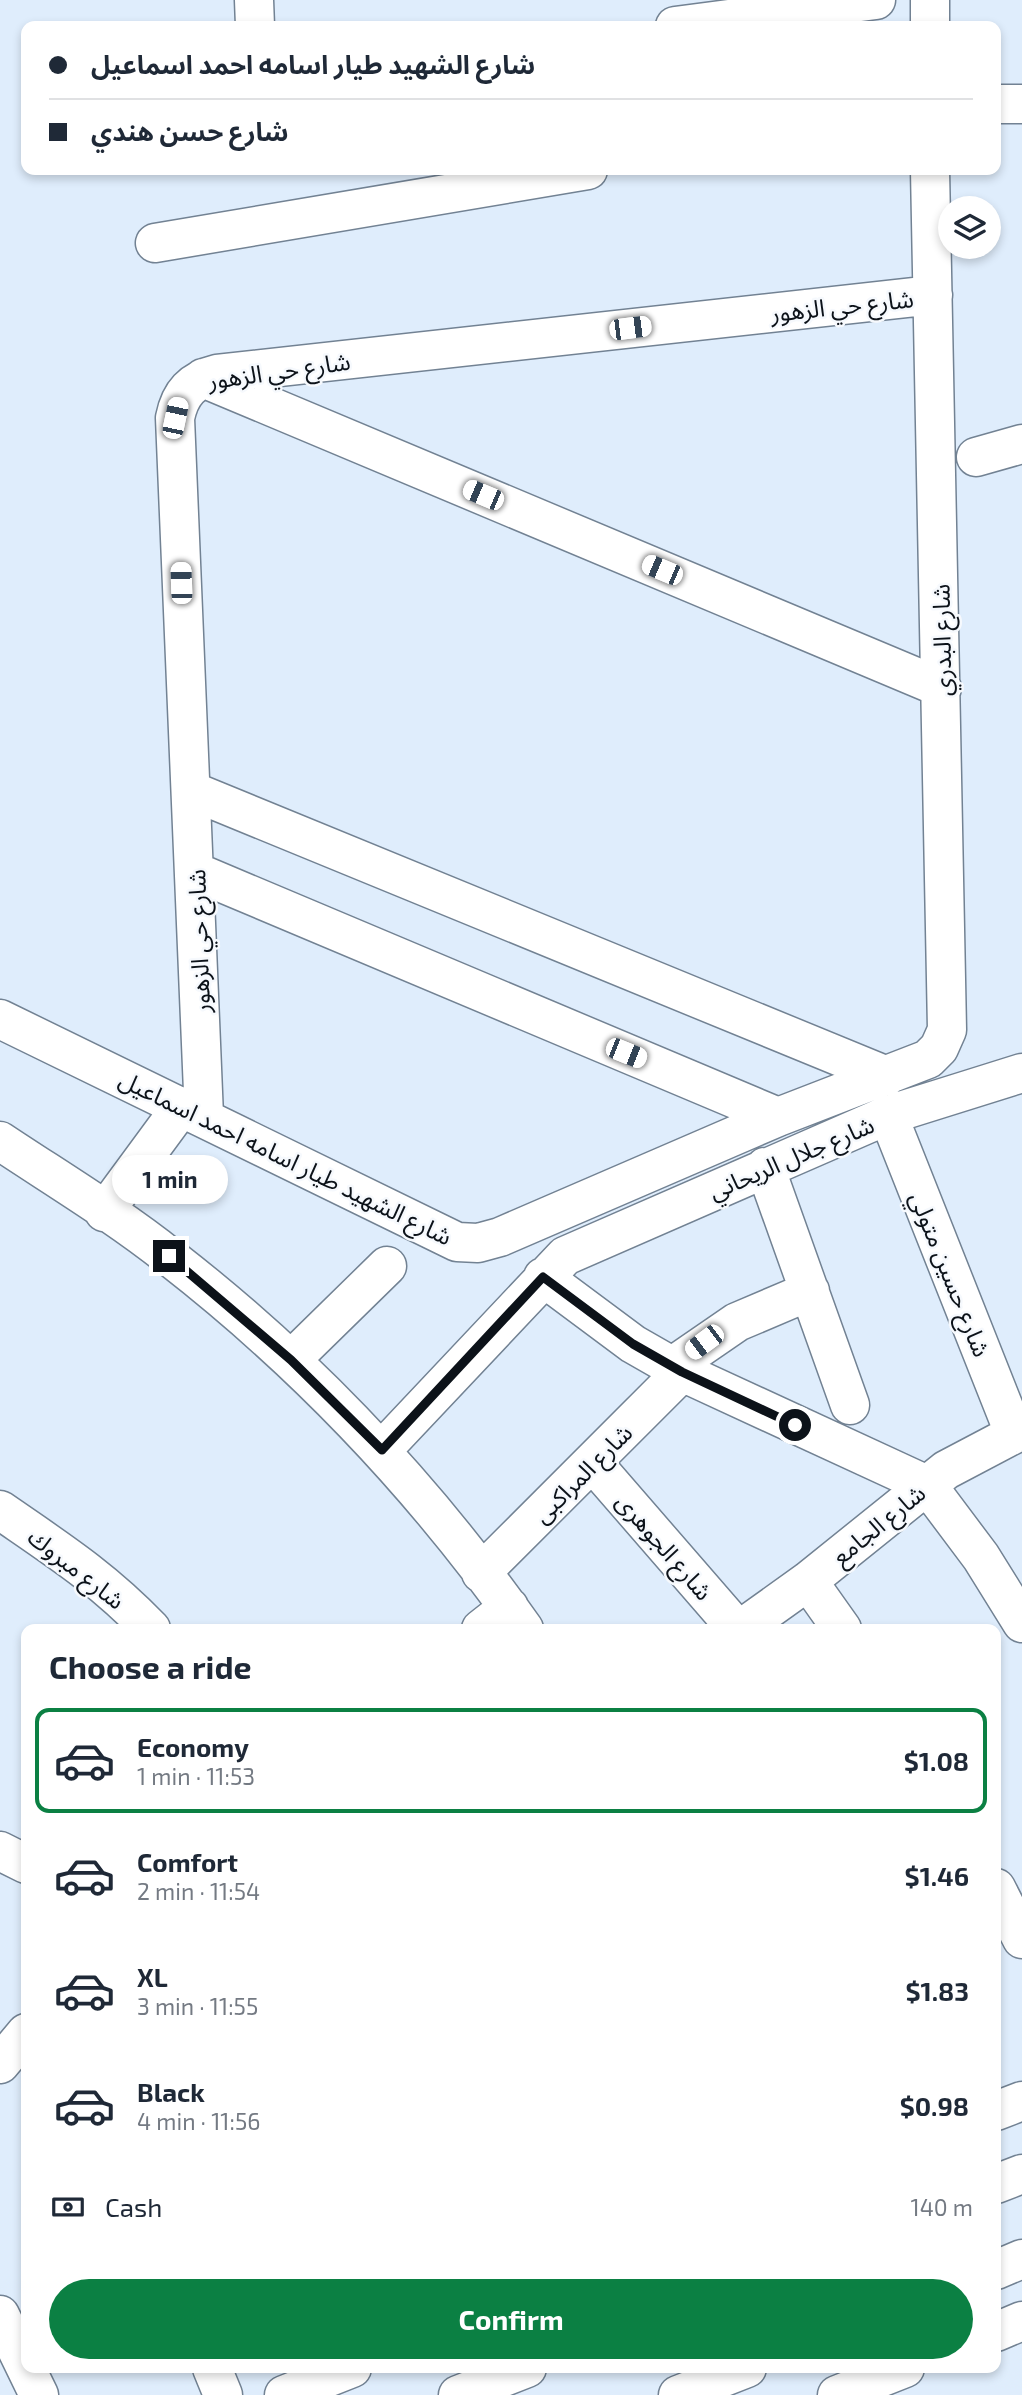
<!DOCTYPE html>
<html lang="en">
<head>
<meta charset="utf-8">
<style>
	body { margin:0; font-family:"Exo 2","Noto Sans Arabic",sans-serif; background:#f2f2f3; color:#1f2937; height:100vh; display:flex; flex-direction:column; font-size:26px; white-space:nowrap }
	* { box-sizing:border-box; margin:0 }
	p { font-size:23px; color:#747a83 }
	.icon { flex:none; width:38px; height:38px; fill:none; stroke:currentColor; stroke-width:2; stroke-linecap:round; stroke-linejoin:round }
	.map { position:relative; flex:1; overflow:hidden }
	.side { position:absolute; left:21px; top:1624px; width:980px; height:749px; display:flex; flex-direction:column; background:#fff; border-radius:14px; box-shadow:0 4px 10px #0003 }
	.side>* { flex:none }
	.top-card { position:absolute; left:21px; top:21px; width:980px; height:154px; border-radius:14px; box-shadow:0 4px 10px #0003; display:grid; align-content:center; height:154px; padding:0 28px; background:#fff }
	.fabs { position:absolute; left:938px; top:196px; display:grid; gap:14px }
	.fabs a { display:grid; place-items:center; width:63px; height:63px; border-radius:50%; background:#fff; box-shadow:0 4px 10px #0003; font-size:35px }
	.end { position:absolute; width:32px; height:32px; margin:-16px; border:9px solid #0c1219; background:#fff; box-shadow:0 0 0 4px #fff }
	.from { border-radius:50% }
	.bubble { position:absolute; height:49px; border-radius:24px; background:#fff; box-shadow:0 4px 10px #0003; font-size:23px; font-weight:700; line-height:49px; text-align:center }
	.car { position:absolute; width:21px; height:42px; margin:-21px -10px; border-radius:9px; box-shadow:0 0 5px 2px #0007; background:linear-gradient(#fff 24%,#345 0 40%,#fff 0 76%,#345 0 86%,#fff 0) }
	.top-card b { display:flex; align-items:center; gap:24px; height:66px; font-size:26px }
	.top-card b+b { border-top:2px solid #e0e1e3 }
	.top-card i { width:18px; height:18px; background:#1f2937 }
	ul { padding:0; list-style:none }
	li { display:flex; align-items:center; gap:21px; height:105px; margin:0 14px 10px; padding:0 14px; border:4px solid transparent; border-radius:14px }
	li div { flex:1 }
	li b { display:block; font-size:26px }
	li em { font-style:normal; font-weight:700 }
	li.active { border-color:#0b8043 }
	li>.icon { width:63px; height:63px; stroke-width:1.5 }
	h2 { padding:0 28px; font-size:32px; line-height:84px }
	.pay { display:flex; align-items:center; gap:18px; height:77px; padding:0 28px; font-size:26px }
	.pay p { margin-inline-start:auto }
	.primary-button { display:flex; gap:14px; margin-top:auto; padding:14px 28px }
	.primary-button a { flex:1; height:80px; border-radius:42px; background:#0b8043; color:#fff; font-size:28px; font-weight:700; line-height:80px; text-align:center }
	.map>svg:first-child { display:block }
</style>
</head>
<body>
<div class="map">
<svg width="1022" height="2395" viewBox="0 0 1022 2395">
	<rect width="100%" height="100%" fill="#dfedfc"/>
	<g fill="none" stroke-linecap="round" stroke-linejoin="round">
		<defs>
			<path id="minor" d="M 254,0 L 255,26
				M 675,26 L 876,0
				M 930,26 L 930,0
				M 996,104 L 1022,104
				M 155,243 L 588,170
				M 203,378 L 942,688
				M 976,457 L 1022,444
				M 192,791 L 887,1076
				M 196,872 L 778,1117
				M 0,1019 L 457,1242 L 478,1243 L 500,1237 L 778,1117 L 928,1059 L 939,1048 L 947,1030 L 930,170
				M 888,1115 L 1014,1433
				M 204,1116 L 175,418 C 180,393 192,380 217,374 L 933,295
				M 0,1141 C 57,1179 117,1215 171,1258 C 306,1363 425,1489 524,1629
				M 765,1167 L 850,1405
				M 104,1212 L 182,1106
				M 543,1277 L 633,1344 L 682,1372 L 927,1485 L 981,1557 L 1022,1623
				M 291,1360 L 387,1266
				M 673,1366 L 737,1322 L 810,1291
				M 382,1450 L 565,1256 L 888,1115 L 1022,1073
				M 593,1463 L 737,1629
				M 0,1510 C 58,1550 102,1578 151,1629
				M 481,1573 L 682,1372
				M 808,1581 L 842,1629
				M 481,1629 L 509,1607
				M 741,1629 L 808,1581 L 946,1470 L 1022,1430
				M 0,1851 L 26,1864
				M 996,1888 L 1022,1939
				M 0,2064 L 26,2033
				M 996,2111 L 1022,2101
				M 0,2315 L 39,2395
				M 212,2368 L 223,2395
				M 284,2395 L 352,2368"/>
			<path id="tertiary" d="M 996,2184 L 1022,2174
				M 458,2395 L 527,2368"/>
			<path id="secondary" d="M 996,2270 L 1022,2259
				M 996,2332 L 1022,2321
				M 678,2395 L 747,2368
				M 837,2395 L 905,2368"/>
		</defs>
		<use href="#minor" stroke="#728293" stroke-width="41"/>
		<use href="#tertiary" stroke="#728293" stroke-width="41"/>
		<use href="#secondary" stroke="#728293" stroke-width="41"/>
		<use href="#minor" stroke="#fff" stroke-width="38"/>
		<use href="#tertiary" stroke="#fff" stroke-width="38"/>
		<use href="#secondary" stroke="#fff" stroke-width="38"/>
	</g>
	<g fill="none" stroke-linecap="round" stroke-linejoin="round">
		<path stroke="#0c1219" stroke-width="9" d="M 169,1256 L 291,1360 L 382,1450 L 543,1277 L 633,1344 L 682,1372 L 795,1425"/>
	</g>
	<g text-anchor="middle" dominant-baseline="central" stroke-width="5" stroke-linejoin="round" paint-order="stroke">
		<g font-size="24" fill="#0c1219" stroke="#f6f9fd">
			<text transform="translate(842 305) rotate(-6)">شارع حي الزهور</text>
			<text transform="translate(279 370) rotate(-8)">شارع حي الزهور</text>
			<text transform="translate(941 640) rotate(-91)">شارع البدري</text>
			<text transform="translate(198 941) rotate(-92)">شارع حي الزهور</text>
			<text transform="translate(286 1157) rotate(26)">شارع الشهيد طيار اسامه احمد اسماعيل</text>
			<text transform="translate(791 1157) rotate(-23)">شارع جلال الريحاني</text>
			<text transform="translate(951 1274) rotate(68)">شارع حسين متولي</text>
			<text transform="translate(582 1473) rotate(-45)">شارع المراكبى</text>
			<text transform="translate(878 1524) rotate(-39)">شارع الجامع</text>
			<text transform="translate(665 1546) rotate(49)">شارع الجوهرى</text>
			<text transform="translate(77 1568) rotate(38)">شارع مبروك</text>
		</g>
	</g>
</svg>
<div class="fabs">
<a><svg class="icon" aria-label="layers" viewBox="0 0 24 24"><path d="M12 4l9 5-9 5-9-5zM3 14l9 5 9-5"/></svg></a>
</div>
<i class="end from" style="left:795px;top:1425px"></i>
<i class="end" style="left:169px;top:1256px"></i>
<div class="bubble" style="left:112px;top:1155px;width:116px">1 min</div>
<i class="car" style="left:630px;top:328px;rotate:83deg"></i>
<i class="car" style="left:175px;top:418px;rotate:12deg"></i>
<i class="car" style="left:483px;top:495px;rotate:293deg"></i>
<i class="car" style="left:662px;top:570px;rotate:293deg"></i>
<i class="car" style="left:181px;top:583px;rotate:358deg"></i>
<i class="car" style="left:626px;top:1053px;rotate:112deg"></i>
<i class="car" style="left:704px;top:1342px;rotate:233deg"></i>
<div class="top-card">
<b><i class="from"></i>شارع الشهيد طيار اسامه احمد اسماعيل</b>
<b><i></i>شارع حسن هندي</b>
</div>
<section class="side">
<h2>Choose a ride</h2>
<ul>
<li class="active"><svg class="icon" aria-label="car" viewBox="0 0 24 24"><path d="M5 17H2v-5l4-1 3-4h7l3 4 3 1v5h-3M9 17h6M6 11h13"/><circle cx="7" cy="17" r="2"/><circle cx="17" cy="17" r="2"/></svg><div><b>Economy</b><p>1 min · 11:53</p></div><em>$1.08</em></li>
<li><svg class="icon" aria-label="car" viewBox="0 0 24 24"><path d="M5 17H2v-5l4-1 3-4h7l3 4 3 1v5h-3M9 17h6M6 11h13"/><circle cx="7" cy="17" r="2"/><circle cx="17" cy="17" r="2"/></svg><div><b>Comfort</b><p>2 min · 11:54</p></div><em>$1.46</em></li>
<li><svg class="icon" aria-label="car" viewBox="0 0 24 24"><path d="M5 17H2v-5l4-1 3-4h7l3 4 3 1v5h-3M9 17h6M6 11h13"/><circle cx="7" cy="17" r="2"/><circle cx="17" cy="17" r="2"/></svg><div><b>XL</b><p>3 min · 11:55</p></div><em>$1.83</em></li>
<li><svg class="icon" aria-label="car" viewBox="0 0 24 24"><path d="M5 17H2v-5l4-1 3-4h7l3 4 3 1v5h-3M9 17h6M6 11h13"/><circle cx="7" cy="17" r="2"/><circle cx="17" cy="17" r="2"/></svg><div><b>Black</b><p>4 min · 11:56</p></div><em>$0.98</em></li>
</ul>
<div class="pay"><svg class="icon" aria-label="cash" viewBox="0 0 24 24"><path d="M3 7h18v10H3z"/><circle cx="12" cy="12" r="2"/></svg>Cash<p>140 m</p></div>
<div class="primary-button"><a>Confirm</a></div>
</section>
</div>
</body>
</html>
